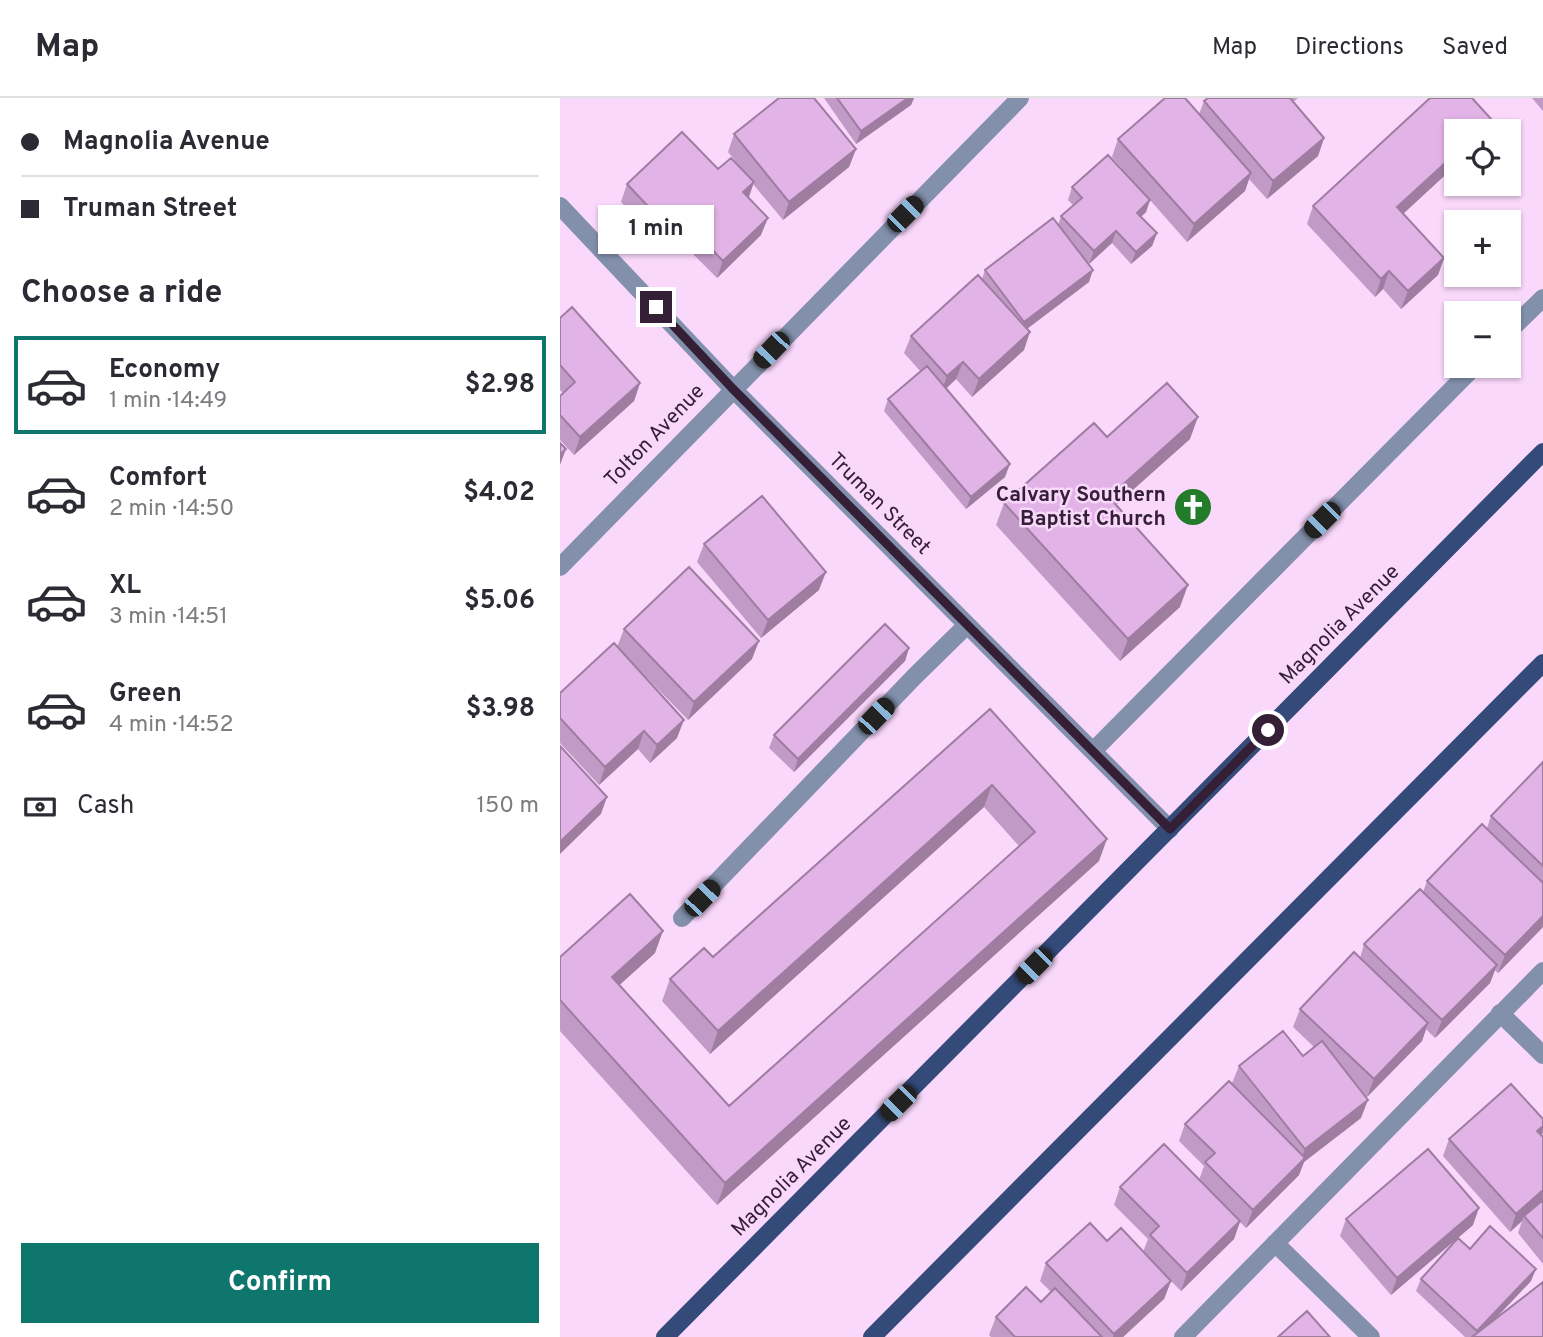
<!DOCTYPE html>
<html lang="en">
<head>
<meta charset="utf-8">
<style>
	body { margin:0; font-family:Overpass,sans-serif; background:#f7f7f7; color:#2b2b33; height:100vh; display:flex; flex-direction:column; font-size:26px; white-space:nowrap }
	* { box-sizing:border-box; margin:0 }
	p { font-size:23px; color:#7c7c81 }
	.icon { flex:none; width:38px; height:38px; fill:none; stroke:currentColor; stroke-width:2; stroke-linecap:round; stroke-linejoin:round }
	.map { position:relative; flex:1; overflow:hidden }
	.details { display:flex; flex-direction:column; background:#fff; width:560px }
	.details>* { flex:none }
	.top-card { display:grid; align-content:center; height:154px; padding:0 21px; background:#fff }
	.tools { position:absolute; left:884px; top:21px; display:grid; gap:14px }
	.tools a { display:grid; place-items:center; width:77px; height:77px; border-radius:0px; background:#fff; box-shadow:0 2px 5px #0004; font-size:35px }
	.end { position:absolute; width:32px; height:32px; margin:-16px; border:9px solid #341f36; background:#fff; box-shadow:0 0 0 4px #fff }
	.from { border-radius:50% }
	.bubble { position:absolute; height:49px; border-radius:0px; background:#fff; box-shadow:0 2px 5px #0004; font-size:23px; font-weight:700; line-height:49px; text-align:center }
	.car { position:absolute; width:21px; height:42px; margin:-21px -10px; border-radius:9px; box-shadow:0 0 5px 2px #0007; background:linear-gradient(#222 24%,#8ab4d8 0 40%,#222 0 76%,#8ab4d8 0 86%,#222 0) }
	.top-card b { display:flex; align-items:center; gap:24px; height:66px; font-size:26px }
	.top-card b+b { border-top:2px solid #e1e1e2 }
	.top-card i { width:18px; height:18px; background:#2b2b33 }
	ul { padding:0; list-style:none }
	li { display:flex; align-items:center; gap:21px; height:98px; margin:0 14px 10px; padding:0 7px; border:4px solid transparent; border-radius:0px }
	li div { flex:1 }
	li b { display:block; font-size:26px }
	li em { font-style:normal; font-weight:700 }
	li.selected { border-color:#0f766e }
	li>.icon { width:63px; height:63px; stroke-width:1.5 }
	h2 { padding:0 21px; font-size:32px; line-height:84px }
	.pay { display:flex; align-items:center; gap:18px; height:77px; padding:0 21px; font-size:26px }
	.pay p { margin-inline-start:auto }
	.action { display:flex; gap:14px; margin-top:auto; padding:14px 21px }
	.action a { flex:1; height:80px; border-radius:0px; background:#0f766e; color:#fff; font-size:28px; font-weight:700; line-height:80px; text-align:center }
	header { display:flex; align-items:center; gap:42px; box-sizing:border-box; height:98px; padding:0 35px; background:#fff; border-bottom:2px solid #e1e1e2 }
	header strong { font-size:33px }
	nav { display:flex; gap:38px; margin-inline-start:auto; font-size:24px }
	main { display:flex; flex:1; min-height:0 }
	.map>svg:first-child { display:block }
</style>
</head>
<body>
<header>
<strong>Map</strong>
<nav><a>Map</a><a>Directions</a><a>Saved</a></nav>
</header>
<main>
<section class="details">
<div class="top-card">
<b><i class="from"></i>Magnolia Avenue</b>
<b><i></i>Truman Street</b>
</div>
<h2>Choose a ride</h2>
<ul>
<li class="selected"><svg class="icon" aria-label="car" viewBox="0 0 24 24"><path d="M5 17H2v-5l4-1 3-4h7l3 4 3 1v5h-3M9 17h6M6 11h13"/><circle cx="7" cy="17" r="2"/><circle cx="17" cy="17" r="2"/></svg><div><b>Economy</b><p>1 min · 14:49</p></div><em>$2.98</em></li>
<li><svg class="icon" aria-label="car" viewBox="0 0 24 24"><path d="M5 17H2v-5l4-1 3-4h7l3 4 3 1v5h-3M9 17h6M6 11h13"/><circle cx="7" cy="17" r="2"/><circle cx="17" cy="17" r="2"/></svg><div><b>Comfort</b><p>2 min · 14:50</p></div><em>$4.02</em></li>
<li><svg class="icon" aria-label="car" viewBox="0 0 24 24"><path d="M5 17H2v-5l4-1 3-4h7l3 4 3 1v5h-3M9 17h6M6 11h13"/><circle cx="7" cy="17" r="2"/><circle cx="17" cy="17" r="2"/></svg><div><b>XL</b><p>3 min · 14:51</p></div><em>$5.06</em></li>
<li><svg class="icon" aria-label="car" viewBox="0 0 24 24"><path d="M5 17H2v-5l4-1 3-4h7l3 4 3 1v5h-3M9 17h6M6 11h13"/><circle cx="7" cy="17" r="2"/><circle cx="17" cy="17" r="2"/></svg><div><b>Green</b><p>4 min · 14:52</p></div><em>$3.98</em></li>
</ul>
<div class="pay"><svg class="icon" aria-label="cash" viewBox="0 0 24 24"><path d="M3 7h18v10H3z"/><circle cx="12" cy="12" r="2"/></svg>Cash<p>150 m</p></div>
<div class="action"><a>Confirm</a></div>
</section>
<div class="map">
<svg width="983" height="1239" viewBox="0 0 983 1239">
	<rect width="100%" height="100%" fill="#fad8fc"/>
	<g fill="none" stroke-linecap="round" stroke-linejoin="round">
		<path stroke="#8290ac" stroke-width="18" d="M 0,108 L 173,291 L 610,731
			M 948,234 L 983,200
			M 0,469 L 460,0
			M 533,653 L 915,268
			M 122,820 L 355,578 L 407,527
			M 940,915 L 983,957
			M 715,1145 L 811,1239
			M 623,1239 L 983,873"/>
		<path stroke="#344a79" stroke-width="18" d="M 105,1239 L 983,354
			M 312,1239 L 983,565"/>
	</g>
	<path fill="#c29ac6" d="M 264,0 L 354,0 L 351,7 L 296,46 Z
		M 648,0 L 738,0 L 733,4 L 764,40 L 758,58 L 707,101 L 689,81 L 685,93 L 627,144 L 590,102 L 586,114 L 581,119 L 597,135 L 592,148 L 571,166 L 552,145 L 529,166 L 529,184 L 467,231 L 464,252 L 412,299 L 396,281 L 386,291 L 445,379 L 406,411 L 324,313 L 328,301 L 361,274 L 344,255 L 351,238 L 422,181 L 425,172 L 498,127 L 501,118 L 514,108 L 508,102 L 512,89 L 589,101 L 552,59 L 558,41 L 639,16 L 644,3 Z
		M 870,0 L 912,0 L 932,22 L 928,33 L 896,33 L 896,67 L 843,116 L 884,160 L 878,177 L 841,211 L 823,191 L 815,199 L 747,126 L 753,108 Z
		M 972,0 L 983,0 L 983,13 Z
		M 174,36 L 296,51 L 289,69 L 223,122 L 193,86 L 188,99 L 201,137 L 157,180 L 106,129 L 95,140 L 61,104 L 67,86 L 158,71 L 181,70 L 168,54 Z
		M 0,220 L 80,285 L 74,303 L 14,357 L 0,342 L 0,298 L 3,295 L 0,292 Z
		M 547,339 L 630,341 L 556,407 L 620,509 L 560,563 L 436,427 L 444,405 Z
		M 144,446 L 259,492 L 201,540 L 137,464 Z
		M 64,531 L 192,561 L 128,622 L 57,549 Z
		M 349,550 L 345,563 L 234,674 L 209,650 L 214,637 Z
		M 0,595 L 117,640 L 90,665 L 78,651 L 39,687 L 0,645 Z
		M 430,611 L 539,763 L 157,1107 L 0,933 L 0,859 L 95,855 L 59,887 L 169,1008 L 459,748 L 424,709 L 150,956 L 102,903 L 110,881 L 153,859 Z
		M 983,664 L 983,829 L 938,875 L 935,872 L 930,885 L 875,940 L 866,931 L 862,943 L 807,999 L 801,993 L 801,1020 L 744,1064 L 739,1077 L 686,1130 L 680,1124 L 674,1141 L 621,1193 L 602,1174 L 611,1183 L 604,1201 L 563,1239 L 431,1239 L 429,1237 L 436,1219 L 481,1204 L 491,1194 L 480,1183 L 486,1165 L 547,1143 L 583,1154 L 588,1141 L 554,1107 L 560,1089 L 639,1082 L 644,1068 L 619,1043 L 625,1026 L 676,990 L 672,985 L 679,968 L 743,958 L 754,949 L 733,929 L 740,911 L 800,860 L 804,846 L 863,794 L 867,783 L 927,730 L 931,718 Z
		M 982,1038 L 983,1039 L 983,1166 L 958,1135 L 962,1123 L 950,1134 L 883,1058 L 889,1041 Z
		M 786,1121 L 913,1127 L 831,1197 L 780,1138 Z
		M 910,1151 L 971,1183 L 935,1221 L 983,1239 L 905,1239 L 856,1193 L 861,1181 Z"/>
	<path fill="#9e7da1" d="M 348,0 L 354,0 L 351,7 L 296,46 L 301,33 Z
		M 932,22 L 928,33 L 920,33 Z
		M 764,40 L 758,58 L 707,101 L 713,83 Z
		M 296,51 L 289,69 L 223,122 L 229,104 Z
		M 896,55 L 896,67 L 831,127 L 837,109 Z
		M 691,75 L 685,93 L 627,144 L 634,126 Z
		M 194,84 L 188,102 L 183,94 Z
		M 590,102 L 586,114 L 572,127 L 577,115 Z
		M 113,111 L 106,129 L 95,140 L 101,122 Z
		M 208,120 L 201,137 L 157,180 L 163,163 Z
		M 556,133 L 552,145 L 529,166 L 534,153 Z
		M 597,135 L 592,148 L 571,166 L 576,154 Z
		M 884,160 L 878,177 L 841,211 L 848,193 Z
		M 533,172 L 529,184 L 460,236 L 464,224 Z
		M 829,173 L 823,191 L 815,199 L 821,181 Z
		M 470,234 L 464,252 L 412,299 L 419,281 Z
		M 403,264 L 396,281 L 381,295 L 387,278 Z
		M 80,285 L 74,303 L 14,357 L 20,339 Z
		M 638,319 L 630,341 L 540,421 L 549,399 Z
		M 6,351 L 0,367 L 0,356 Z
		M 450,366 L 445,379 L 406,411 L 411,399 Z
		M 266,474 L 259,492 L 201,540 L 208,522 Z
		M 628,487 L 620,509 L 560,563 L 568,541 Z
		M 199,543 L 192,561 L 128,622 L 134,604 Z
		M 349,550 L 345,563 L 234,674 L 238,661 Z
		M 124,622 L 117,640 L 90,665 L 97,647 Z
		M 84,633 L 78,651 L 39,687 L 45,669 Z
		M 432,687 L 424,709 L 150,956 L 158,933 Z
		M 47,699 L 41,716 L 0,756 L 0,744 Z
		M 547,741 L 539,763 L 157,1107 L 165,1085 Z
		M 983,818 L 983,829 L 938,875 L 945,857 Z
		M 103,833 L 95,855 L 44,901 L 52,879 Z
		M 937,867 L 930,885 L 875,940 L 882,922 Z
		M 868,925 L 862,943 L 807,999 L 814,981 Z
		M 808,1002 L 801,1020 L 744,1064 L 739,1077 L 686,1130 L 693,1112 L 739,1066 L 745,1051 Z
		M 983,1028 L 983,1034 L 980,1043 L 977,1033 Z
		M 983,1092 L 983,1104 L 964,1118 L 962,1123 L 950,1134 L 956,1116 Z
		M 919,1110 L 913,1127 L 831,1197 L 837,1180 Z
		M 680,1123 L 674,1141 L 621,1193 L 627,1175 Z
		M 976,1171 L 971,1183 L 918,1239 L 915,1239 L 917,1233 Z
		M 611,1183 L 604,1201 L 563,1239 L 553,1239 L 554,1236 Z"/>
	<path fill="#e2b3e6" stroke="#9e7da1" stroke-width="2" d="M 219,0 L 254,0 L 296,51 L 229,104 L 174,36 Z
		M 277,0 L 348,0 L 301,33 Z
		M 605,0 L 625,0 L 691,75 L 634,126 L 558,41 Z
		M 648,0 L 730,0 L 764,40 L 713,83 L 644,3 Z
		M 870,0 L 912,0 L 932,22 L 920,33 L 896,33 L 896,55 L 837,109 L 884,160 L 848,193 L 829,173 L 821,181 L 753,108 Z
		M 122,34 L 158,71 L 171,60 L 194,84 L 183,94 L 208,120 L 163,163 L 113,111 L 101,122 L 67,86 Z
		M 548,57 L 590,102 L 577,115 L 597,135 L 576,154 L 556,133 L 534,153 L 501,118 L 522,100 L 512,89 Z
		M 493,120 L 533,172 L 464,224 L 425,172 Z
		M 418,177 L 470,234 L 419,281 L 403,264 L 387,278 L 351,238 Z
		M 12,209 L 80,285 L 20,339 L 0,317 L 0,298 L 15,284 L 0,267 L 0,220 Z
		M 367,268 L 450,366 L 411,399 L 328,301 Z
		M 607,285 L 638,319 L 549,399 L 628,487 L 568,541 L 444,405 L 534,325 L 547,339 Z
		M 0,345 L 6,351 L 0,356 Z
		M 202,398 L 266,474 L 208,522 L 144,446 Z
		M 129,469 L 199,543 L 134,604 L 64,531 Z
		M 325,526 L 349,550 L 238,661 L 214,637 Z
		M 54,545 L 124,622 L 97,647 L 84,633 L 45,669 L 0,620 L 0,595 Z
		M 430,611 L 547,741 L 165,1085 L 0,902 L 0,859 L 70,796 L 103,833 L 52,879 L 169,1008 L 475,734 L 432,687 L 158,933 L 110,881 L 144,850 L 153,859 Z
		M 0,648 L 47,699 L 0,744 Z
		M 983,664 L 983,768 L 931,718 Z
		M 922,726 L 983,785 L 983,818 L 945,857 L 867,783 Z
		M 860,791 L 937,867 L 882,922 L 804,846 Z
		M 794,854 L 868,925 L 814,981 L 740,911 Z
		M 723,933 L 743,958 L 762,943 L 808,1002 L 745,1051 L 679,968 Z
		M 669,983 L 745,1060 L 693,1112 L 645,1064 L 655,1055 L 625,1026 Z
		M 951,986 L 983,1021 L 983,1028 L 977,1033 L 983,1039 L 983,1092 L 956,1116 L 889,1041 Z
		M 604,1046 L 680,1123 L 627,1175 L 590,1137 L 599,1128 L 560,1089 Z
		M 868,1051 L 919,1110 L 837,1180 L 786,1121 Z
		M 983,1102 L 983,1140 L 964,1118 Z
		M 530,1125 L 547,1143 L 561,1130 L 611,1183 L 554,1236 L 486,1165 Z
		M 930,1128 L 976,1171 L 917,1233 L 861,1181 L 898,1140 L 910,1151 Z
		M 983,1184 L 983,1239 L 912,1239 Z
		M 466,1189 L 481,1204 L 495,1190 L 542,1239 L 455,1239 L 436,1219 Z
		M 747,1213 L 770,1239 L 718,1239 Z"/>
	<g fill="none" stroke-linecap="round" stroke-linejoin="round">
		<path stroke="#341f36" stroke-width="9" d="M 96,209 L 173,291 L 610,731 L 708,632"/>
	</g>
	<defs>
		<symbol id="church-disc" viewBox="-11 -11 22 22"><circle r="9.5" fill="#237c2a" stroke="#fad8fc"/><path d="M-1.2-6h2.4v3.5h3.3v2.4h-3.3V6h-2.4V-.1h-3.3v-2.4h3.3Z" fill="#fff"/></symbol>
	</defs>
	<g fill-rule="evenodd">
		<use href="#church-disc" x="611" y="387" width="44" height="44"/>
	</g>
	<g text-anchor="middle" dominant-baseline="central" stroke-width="5" stroke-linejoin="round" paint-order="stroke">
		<g font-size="21" fill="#341f36" stroke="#fad8fc">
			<text transform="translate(95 338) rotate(-46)">Tolton Avenue</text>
			<text transform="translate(319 406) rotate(45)">Truman Street</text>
			<text transform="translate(780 527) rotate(-45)">Magnolia Avenue</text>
			<text transform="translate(232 1079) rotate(-45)">Magnolia Avenue</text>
		</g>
		<g font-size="21" font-weight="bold" fill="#341f36" stroke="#fad8fc" text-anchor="end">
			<text x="606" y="397">Calvary Southern<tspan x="606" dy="24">Baptist Church</tspan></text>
		</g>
	</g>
</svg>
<div class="tools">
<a><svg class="icon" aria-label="locate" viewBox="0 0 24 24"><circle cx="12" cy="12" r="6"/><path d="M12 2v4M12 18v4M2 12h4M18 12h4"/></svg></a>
<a>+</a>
<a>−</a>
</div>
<i class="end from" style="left:708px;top:632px"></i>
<i class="end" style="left:96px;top:209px"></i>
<div class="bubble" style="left:38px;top:107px;width:116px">1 min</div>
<i class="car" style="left:345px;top:116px;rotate:45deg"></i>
<i class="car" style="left:211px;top:252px;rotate:224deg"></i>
<i class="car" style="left:762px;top:422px;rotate:225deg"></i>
<i class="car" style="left:316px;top:618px;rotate:44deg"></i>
<i class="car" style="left:142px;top:800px;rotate:44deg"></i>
<i class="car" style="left:474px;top:868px;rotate:225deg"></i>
<i class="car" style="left:338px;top:1005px;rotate:225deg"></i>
</div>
</main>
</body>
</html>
